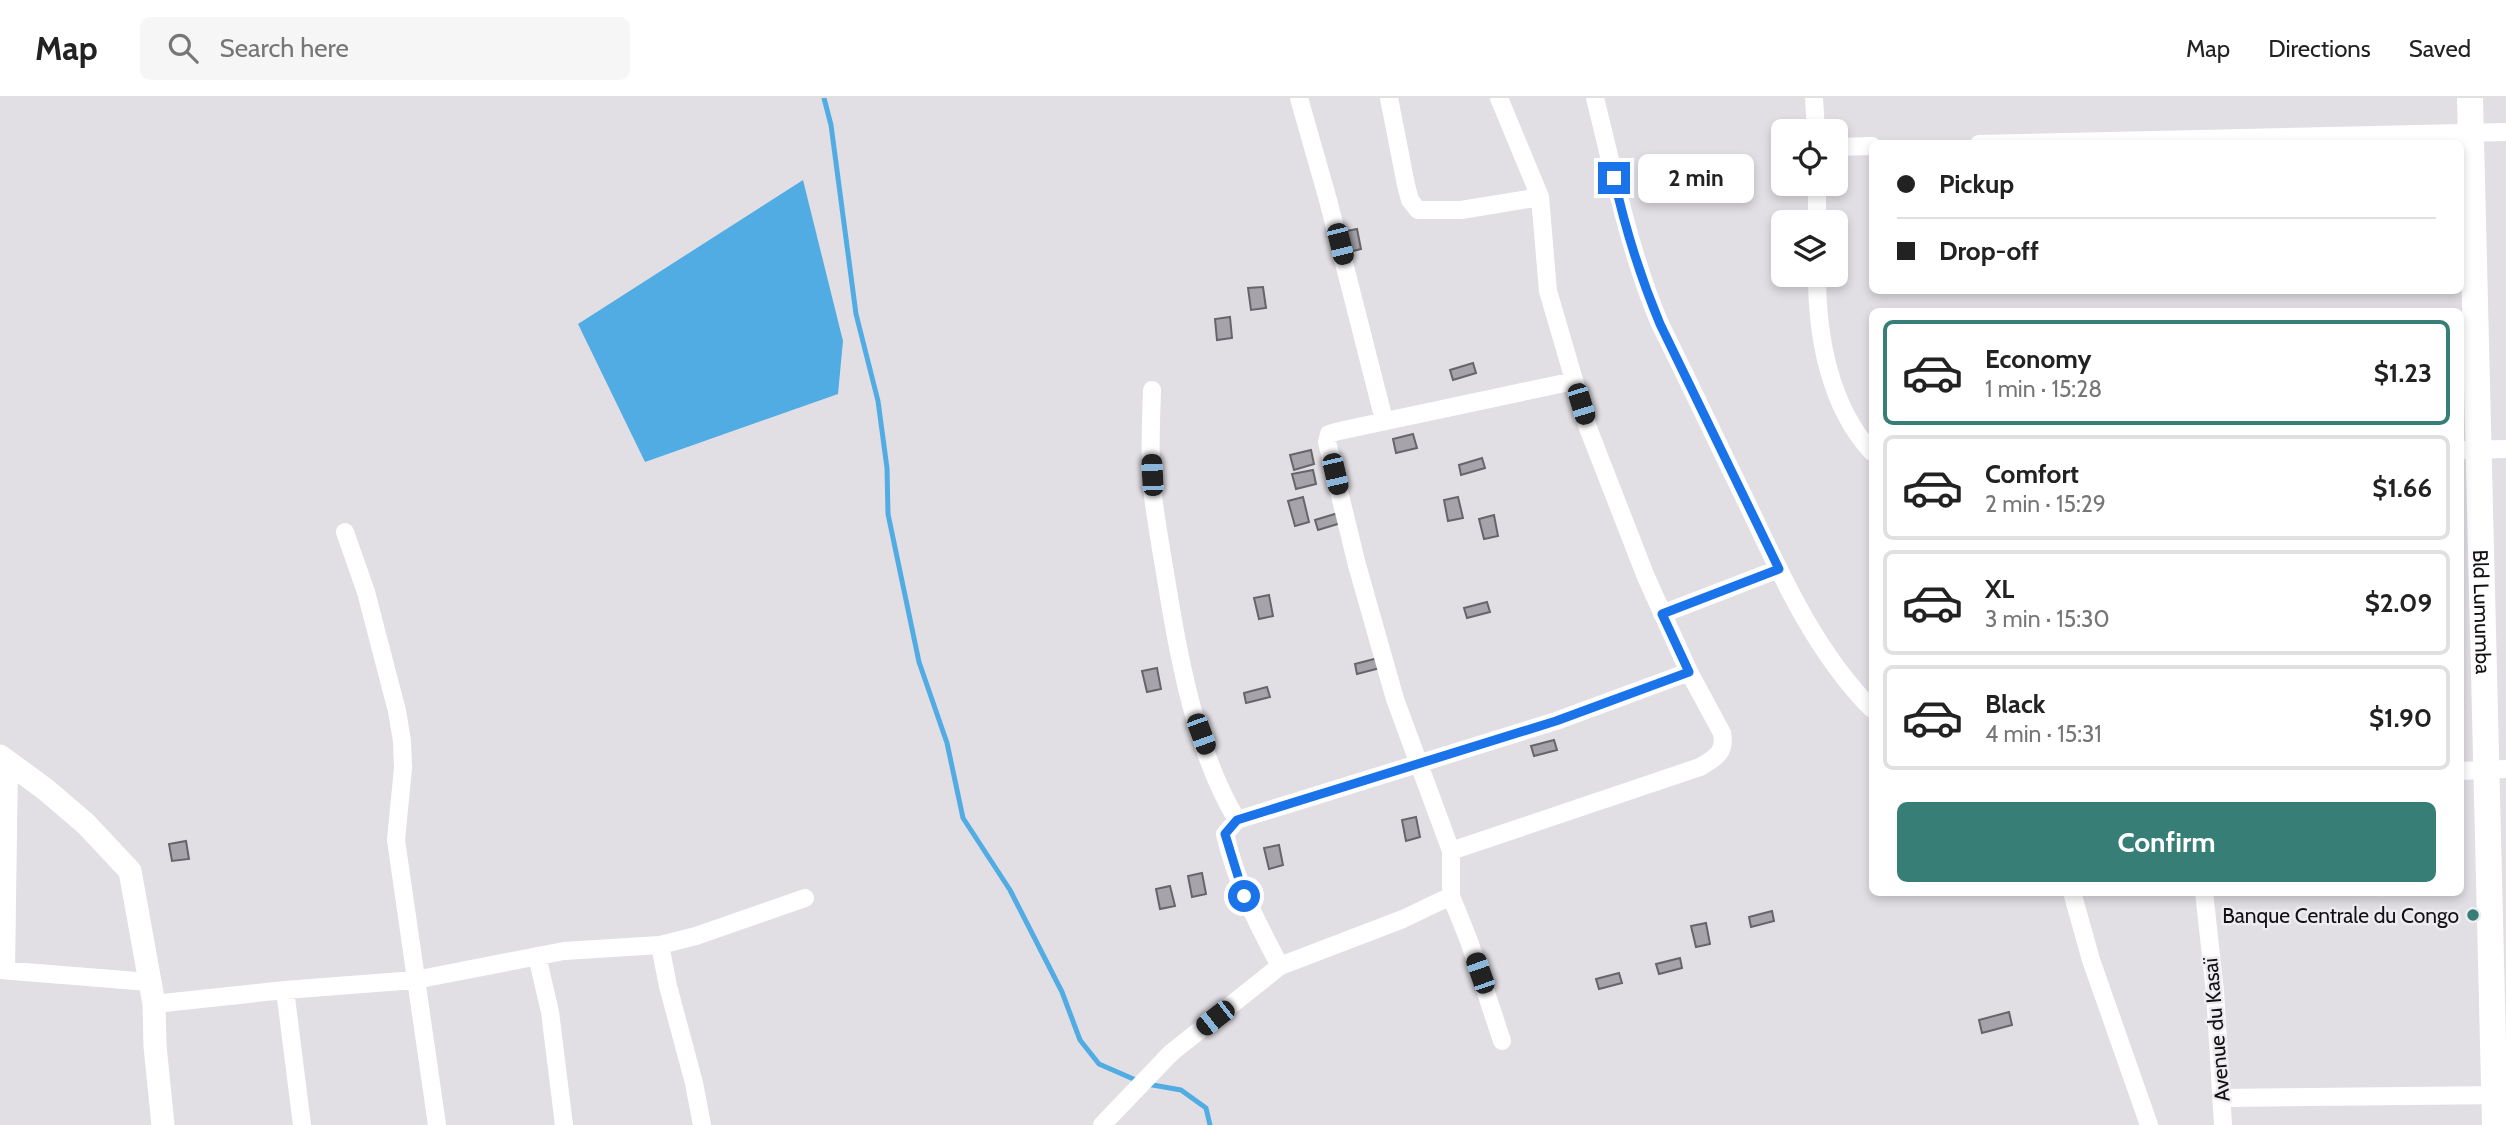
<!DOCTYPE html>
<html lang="en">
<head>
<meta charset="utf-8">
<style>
	body { margin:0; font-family:Cabin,sans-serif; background:#f6f6f6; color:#222; height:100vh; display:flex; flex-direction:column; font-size:26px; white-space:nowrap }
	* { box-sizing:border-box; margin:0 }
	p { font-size:23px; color:#767676 }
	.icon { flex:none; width:38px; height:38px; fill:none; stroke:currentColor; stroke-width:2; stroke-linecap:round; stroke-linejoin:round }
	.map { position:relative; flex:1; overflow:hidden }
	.drawer { position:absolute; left:1869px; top:210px; width:595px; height:588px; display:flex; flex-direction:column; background:#fff; border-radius:10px; box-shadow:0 4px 10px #0003 }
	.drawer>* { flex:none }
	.hud { position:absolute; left:1869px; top:42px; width:595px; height:154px; border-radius:10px; box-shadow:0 4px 10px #0003; display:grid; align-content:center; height:154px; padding:0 28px; background:#fff }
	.buttons { position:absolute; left:1771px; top:21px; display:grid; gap:14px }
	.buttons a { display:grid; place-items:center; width:77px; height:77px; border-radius:10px; background:#fff; box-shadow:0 4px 10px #0003; font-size:35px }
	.end { position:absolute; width:32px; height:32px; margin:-16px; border:9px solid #1a73e8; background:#fff; box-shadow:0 0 0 4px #fff }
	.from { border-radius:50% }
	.bubble { position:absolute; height:49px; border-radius:10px; background:#fff; box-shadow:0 4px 10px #0003; font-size:23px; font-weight:800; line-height:49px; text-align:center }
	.car { position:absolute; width:21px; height:42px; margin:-21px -10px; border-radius:9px; box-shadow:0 0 5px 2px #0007; background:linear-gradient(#222 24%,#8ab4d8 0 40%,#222 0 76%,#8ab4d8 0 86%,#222 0) }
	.hud b { display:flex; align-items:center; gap:24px; height:66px; font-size:26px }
	.hud b+b { border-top:2px solid #e0e0e0 }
	.hud i { width:18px; height:18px; background:#222 }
	ul { padding:12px 0 0; list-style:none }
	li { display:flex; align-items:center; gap:21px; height:105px; margin:0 14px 10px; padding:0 14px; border:4px solid #e0e0e0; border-radius:10px }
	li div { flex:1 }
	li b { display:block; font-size:26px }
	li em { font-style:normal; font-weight:800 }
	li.selected { border-color:#377e76 }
	li>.icon { width:63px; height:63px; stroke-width:1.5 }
	.cta { display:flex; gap:14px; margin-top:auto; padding:14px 28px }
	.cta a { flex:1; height:80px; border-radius:10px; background:#377e76; color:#fff; font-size:28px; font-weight:800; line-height:80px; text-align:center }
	header { display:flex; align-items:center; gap:42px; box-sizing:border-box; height:98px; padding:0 35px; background:#fff; border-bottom:2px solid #e0e0e0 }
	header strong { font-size:33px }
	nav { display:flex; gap:38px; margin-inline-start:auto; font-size:24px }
	.search { width:490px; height:63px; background:#f6f6f6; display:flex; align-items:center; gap:18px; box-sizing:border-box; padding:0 24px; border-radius:10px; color:#767676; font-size:26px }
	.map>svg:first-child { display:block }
</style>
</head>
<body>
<header>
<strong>Map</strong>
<div class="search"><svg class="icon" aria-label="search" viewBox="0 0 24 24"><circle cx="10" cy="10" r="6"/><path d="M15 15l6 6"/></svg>Search here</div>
<nav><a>Map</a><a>Directions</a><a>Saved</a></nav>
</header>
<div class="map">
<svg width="2506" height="1027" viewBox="0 0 2506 1027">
	<rect width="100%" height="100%" fill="#e2dfe4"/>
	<path fill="#52ace4" d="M 803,82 L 843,243 L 838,296 L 645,364 L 578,226 Z"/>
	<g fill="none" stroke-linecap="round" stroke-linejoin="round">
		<path stroke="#52ace4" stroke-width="5" d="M 824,0 L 831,27 L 856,216 L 878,303 L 887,370 L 888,416 L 919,564 L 947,645 L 963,720 L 1010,792 L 1062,894 L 1080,942 L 1099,966 L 1138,983
			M 1147,986 L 1181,992 L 1206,1010 L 1210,1027"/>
	</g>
	<path fill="#a6a4aa" stroke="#66656a" stroke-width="2" d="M 1357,131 L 1361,151 L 1346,155 L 1342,134 Z
		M 1263,189 L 1266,210 L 1251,212 L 1248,190 Z
		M 1230,219 L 1232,240 L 1217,242 L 1215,221 Z
		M 1473,265 L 1476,275 L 1453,282 L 1450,272 Z
		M 1413,336 L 1417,350 L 1396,355 L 1393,341 Z
		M 1311,352 L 1314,366 L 1294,372 L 1290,357 Z
		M 1482,360 L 1485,370 L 1461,377 L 1459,367 Z
		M 1313,372 L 1316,386 L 1296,391 L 1292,376 Z
		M 1303,399 L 1309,424 L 1295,428 L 1288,403 Z
		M 1458,399 L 1463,420 L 1448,423 L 1444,402 Z
		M 1338,415 L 1341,425 L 1318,432 L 1315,422 Z
		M 1494,417 L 1498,438 L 1484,441 L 1479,421 Z
		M 1269,497 L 1273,518 L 1259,521 L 1254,500 Z
		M 1487,504 L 1490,514 L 1467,520 L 1464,510 Z
		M 1378,560 L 1380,570 L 1357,576 L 1355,566 Z
		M 1157,570 L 1161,591 L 1147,594 L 1142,573 Z
		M 1267,589 L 1270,599 L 1246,605 L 1244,595 Z
		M 1554,642 L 1557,652 L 1534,658 L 1531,648 Z
		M 1416,719 L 1420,739 L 1406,743 L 1402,722 Z
		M 186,743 L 189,761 L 172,763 L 169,746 Z
		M 1279,747 L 1283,767 L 1269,771 L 1264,750 Z
		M 1202,775 L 1206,796 L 1192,799 L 1188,778 Z
		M 1170,788 L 1175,808 L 1160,811 L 1156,791 Z
		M 1772,813 L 1774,823 L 1751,829 L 1749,819 Z
		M 1706,825 L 1710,846 L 1696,849 L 1691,828 Z
		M 1680,860 L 1682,870 L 1659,876 L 1656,866 Z
		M 1619,875 L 1622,885 L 1599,891 L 1596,881 Z
		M 2009,914 L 2012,927 L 1982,935 L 1979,922 Z"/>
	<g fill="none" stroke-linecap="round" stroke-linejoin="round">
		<path stroke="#fff" stroke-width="18" d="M 1299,0 L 1328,102 L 1384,322
			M 1389,0 L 1406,87 L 1410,102 L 1418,112 L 1461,112 L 1540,99
			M 1595,0 C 1614,76 1629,153 1660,226 C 1689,284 1717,344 1746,403 C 1780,475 1815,554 1872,611
			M 1814,0 L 1816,33
			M 1979,46 L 2506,34
			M 1836,49 L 1872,48
			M 1817,86 L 1817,124
			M 1817,177 C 1817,237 1829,308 1872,354
			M 1152,292 C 1151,327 1149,363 1153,398 C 1157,430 1163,462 1168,493 C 1180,567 1198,658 1237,722
			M 2460,352 L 2506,351
			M 345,434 L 366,494 L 397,613 L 402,643 L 403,670 L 396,742 L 437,1027
			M 1662,516 L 1779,471
			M 2460,673 L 2506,671
			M 1451,753 L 1700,669 C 1715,660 1726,655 1722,635 L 1689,574 L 1646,479 L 1588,330 L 1548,193 L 1540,99 L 1499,0
			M 2072,794 L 2091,862 L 2149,1027
			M 2204,794 L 2215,894 L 2223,1027
			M 660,847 L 668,888 L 694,985 L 702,1027
			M 537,858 L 550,914 L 564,1027
			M 1280,868 C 1257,825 1236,784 1225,736 L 1237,722 L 1556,623 L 1689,574
			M 0,872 L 149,884
			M 6,872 L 9,665
			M 285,892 L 302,1027
			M 154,906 L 285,892 L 415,882 L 564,853 L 660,847 L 696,838 L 805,800
			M 1502,943 L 1469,843 L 1451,798 L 1451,753 L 1395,601 L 1357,467 L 1327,344 L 1329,336 L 1339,333 L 1574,283
			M 2223,1000 L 2503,997
			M 1102,1027 L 1171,955 L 1280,868 L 1403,821 L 1451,798"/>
		<path stroke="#fff" stroke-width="23" d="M 0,658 L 45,691 L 86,726 L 130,773 L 154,906 L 155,948 L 163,1027"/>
		<path stroke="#fff" stroke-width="26" id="s1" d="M 2470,0 L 2495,1027"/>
	</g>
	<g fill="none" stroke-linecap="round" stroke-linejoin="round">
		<path stroke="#1a73e8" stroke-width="9" d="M 1244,798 L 1225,736 L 1237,722 L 1556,623 L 1689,574 L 1662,516 L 1779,471 L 1660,226 C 1640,178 1625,130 1614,80"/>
	</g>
	<circle fill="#377e76" stroke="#efecf1" stroke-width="2.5" cx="2473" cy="817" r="7"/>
	<g text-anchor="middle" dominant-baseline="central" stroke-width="5" stroke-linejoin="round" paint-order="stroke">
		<g font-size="21" fill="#131113" stroke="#efecf1">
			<text stroke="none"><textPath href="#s1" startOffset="514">Bld Lumumba</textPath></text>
			<text transform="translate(2216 932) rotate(-95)">Avenue du Kasaï</text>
		</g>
		<g font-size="21" fill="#131113" stroke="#efecf1" text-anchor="end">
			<text x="2459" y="817">Banque Centrale du Congo</text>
		</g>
	</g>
</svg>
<div class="buttons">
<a><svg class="icon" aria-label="locate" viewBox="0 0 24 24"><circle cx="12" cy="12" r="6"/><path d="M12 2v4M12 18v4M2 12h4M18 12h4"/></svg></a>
<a><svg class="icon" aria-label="layers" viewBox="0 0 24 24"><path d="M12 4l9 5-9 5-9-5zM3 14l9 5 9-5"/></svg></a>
</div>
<i class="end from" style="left:1244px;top:798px"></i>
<i class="end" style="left:1614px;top:80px"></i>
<div class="bubble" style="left:1638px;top:56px;width:116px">2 min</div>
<i class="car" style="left:1340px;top:146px;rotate:166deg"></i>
<i class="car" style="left:1581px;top:306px;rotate:163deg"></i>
<i class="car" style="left:1335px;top:376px;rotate:167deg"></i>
<i class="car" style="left:1152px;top:377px;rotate:357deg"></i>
<i class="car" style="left:1201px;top:636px;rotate:160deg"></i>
<i class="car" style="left:1480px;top:875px;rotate:341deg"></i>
<i class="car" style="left:1215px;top:920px;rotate:232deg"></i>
<div class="hud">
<b><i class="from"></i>Pickup</b>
<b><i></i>Drop-off</b>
</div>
<section class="drawer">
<ul>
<li class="selected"><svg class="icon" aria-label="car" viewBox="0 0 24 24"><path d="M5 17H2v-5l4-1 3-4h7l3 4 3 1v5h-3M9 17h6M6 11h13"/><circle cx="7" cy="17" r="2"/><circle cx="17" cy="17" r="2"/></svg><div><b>Economy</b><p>1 min · 15:28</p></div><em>$1.23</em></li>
<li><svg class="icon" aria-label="car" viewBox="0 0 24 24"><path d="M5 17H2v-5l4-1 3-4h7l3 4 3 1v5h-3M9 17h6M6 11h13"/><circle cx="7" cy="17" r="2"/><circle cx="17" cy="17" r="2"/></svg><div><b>Comfort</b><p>2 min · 15:29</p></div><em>$1.66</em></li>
<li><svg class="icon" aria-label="car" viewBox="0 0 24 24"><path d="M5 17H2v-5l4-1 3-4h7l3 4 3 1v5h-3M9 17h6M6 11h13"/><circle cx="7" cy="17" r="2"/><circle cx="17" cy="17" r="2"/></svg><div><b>XL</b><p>3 min · 15:30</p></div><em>$2.09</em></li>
<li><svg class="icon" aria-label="car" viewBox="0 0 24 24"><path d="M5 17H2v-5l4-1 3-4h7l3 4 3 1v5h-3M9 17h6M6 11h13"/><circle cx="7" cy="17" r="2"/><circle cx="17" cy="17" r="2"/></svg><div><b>Black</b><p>4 min · 15:31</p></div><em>$1.90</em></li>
</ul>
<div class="cta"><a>Confirm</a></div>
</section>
</div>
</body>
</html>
